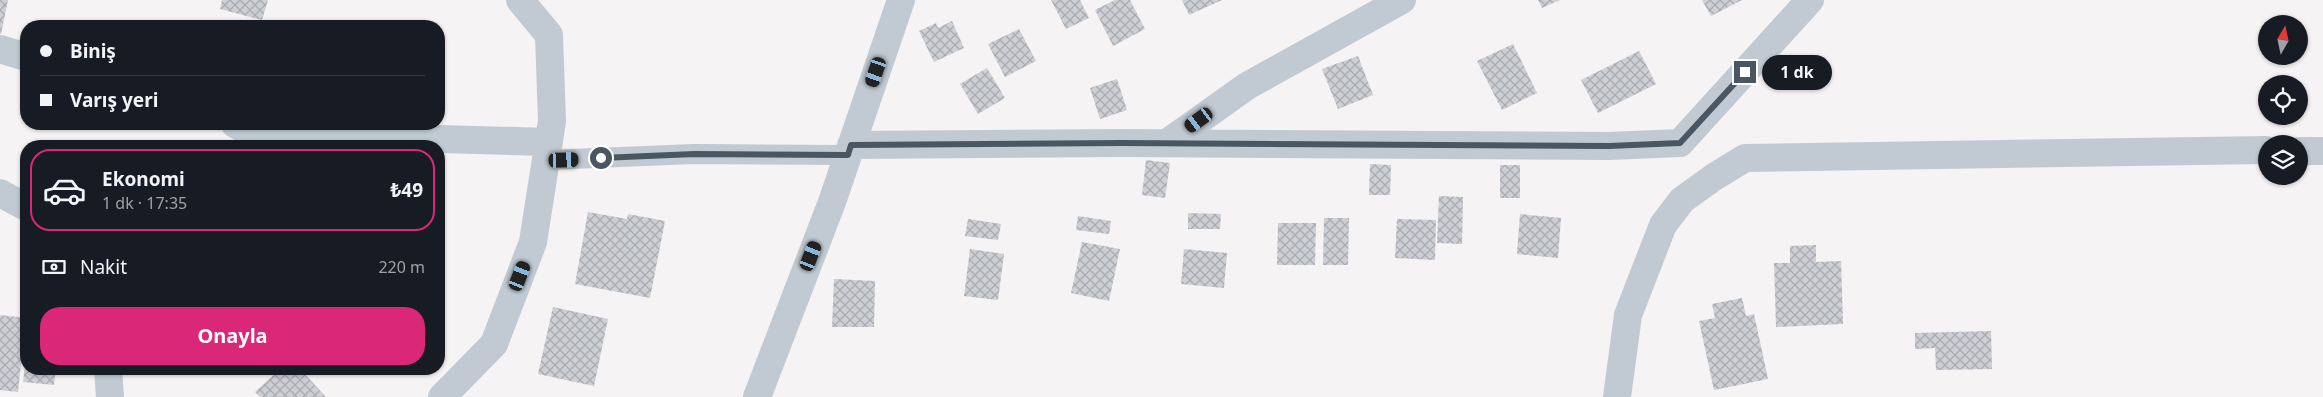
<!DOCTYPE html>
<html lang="tr">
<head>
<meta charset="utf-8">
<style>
	body { margin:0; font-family:"Noto Sans",sans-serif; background:#242831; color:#f1f3f6; height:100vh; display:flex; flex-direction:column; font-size:19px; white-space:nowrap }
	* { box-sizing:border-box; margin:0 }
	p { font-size:16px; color:#9ea1a6 }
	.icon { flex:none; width:28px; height:28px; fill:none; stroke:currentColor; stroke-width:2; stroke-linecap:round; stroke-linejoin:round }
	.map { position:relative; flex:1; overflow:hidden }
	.details { position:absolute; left:20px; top:140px; width:425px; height:235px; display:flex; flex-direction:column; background:#171b24; border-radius:20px; box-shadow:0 1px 4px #0004 }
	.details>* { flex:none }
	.banner { position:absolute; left:20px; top:20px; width:425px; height:110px; border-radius:20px; box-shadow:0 1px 4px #0004; display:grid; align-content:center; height:110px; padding:0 20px; background:#171b24 }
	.needle { width:32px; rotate:9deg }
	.buttons { position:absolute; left:2258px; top:15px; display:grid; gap:10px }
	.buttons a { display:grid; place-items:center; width:50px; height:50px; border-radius:50%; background:#171b24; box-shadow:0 1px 4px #0004; font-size:25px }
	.end { position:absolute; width:22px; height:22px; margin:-11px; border:6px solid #4a5661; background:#fff; box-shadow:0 0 0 2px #fff }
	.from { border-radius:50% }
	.bubble { position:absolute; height:35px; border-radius:18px; background:#171b24; box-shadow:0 1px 4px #0004; font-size:16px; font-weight:700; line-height:35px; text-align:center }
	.car { position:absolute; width:15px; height:30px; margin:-15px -8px; border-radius:6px; box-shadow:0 0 4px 1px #0007; background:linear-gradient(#222 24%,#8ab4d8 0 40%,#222 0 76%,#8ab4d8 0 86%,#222 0) }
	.banner b { display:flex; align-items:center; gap:18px; height:48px; font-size:19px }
	.banner b+b { border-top:1px solid #363941 }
	.banner i { width:12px; height:12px; background:#f1f3f6 }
	ul { padding:9px 0 0; list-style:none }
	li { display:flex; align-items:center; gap:15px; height:82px; margin:0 10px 8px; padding:0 10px; border:2px solid transparent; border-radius:20px }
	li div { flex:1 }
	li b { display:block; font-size:19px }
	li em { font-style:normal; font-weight:700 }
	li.active { border-color:#db2777 }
	li>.icon { width:45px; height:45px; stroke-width:1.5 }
	.pay { display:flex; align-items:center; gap:12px; height:55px; padding:0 20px; font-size:19px }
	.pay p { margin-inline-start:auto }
	.primary-button { display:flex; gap:10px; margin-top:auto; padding:10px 20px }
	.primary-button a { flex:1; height:58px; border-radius:20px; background:#db2777; color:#fff; font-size:20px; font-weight:700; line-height:58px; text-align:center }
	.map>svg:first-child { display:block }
</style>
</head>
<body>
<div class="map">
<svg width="2323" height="397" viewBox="0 0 2323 397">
	<defs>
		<pattern id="building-cross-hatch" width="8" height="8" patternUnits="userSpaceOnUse" patternTransform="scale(1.25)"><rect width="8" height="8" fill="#cdcfd5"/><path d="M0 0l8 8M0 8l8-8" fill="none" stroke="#a8abb0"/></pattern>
	</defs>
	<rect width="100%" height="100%" fill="#f5f3f3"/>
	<path fill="url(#building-cross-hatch)" d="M 0,0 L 8,0 L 1,34 L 0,34 Z
		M 222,0 L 268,0 L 262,20 L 220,9 Z
		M 1051,0 L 1080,0 L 1089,18 L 1066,29 Z
		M 1115,0 L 1130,0 L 1145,29 L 1113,46 L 1095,10 Z
		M 1182,0 L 1222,0 L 1189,15 Z
		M 1538,0 L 1560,0 L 1542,8 Z
		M 1702,0 L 1742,0 L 1711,16 Z
		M 952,21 L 964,48 L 934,62 L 919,31 L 936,23 L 938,28 Z
		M 1019,29 L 1036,61 L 1005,77 L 988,44 Z
		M 1513,44 L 1537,93 L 1502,110 L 1477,61 Z
		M 1639,51 L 1656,84 L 1598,113 L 1581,80 Z
		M 1358,56 L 1373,95 L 1338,109 L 1322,69 Z
		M 987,68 L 1005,98 L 978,114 L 960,84 Z
		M 1117,79 L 1127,110 L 1100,119 L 1090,88 Z
		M 1146,160 L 1170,163 L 1165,198 L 1142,195 Z
		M 1370,164 L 1391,165 L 1390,195 L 1369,195 Z
		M 1500,165 L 1520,165 L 1520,198 L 1500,198 Z
		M 1439,196 L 1463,197 L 1462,244 L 1437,243 Z
		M 588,212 L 627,219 L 628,214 L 665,221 L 650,298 L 575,284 Z
		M 1188,213 L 1221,214 L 1220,229 L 1188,229 Z
		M 1520,214 L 1561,218 L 1558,258 L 1517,254 Z
		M 1078,216 L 1111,221 L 1109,234 L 1076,230 Z
		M 1324,218 L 1349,218 L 1348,265 L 1323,265 Z
		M 968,219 L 1001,224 L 998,240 L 965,236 Z
		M 1397,219 L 1436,220 L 1435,260 L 1395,258 Z
		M 1278,223 L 1316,223 L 1315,265 L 1277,265 Z
		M 1082,242 L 1120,249 L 1109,301 L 1071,293 Z
		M 1816,245 L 1816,262 L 1841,261 L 1843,324 L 1776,327 L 1774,263 L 1790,263 L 1790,246 Z
		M 970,249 L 1004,254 L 998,300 L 964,296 Z
		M 1184,249 L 1227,253 L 1224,288 L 1181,284 Z
		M 834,279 L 875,281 L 874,327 L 832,327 Z
		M 1742,298 L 1746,316 L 1754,314 L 1768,379 L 1714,390 L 1699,321 L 1715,318 L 1712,304 Z
		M 553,307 L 608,319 L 594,386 L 538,374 Z
		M 0,315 L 26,318 L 18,392 L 0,390 Z
		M 1991,331 L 1992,369 L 1936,370 L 1935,348 L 1915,349 L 1915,333 Z
		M 25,364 L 26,369 L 56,369 L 54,385 L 23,382 Z
		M 280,369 L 300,369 L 326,397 L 260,397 L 255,392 Z"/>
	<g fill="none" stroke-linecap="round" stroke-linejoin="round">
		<path stroke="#c1cad2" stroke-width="20" d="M 546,160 L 694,154 L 848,155"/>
		<path stroke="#c1cad2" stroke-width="28" d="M 0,49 L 26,57
			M 235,124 L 260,137
			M 1167,143 L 1247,86 L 1402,0
			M 851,145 L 1122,143 L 1609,146 L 1680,143 L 1810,0
			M 249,146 L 260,137 L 440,139 L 549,142
			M 2299,151 L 2323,151
			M 0,193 L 26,207
			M 108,369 L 110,397
			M 442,397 L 494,344 L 533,242 L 552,121 L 549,35 L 520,0
			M 757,397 L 832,202 L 901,0
			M 1617,397 L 1628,315 L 1663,225 L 1682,200 L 1714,177 L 1745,158 L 2266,150"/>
	</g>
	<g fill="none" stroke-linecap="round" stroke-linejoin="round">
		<path stroke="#4a5661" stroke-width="6" d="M 601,158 L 694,154 L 848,155 L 851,145 L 1122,143 L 1609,146 L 1680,143 L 1745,72"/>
	</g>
</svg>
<div class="buttons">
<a><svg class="needle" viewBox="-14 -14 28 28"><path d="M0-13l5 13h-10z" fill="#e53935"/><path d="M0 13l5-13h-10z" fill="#9ea1a6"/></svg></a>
<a><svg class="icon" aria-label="locate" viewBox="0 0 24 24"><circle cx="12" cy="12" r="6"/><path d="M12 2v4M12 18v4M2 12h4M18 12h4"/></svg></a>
<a><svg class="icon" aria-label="layers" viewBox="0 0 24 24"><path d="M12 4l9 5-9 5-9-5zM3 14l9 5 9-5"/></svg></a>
</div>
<i class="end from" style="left:601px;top:158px"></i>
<i class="end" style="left:1745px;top:72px"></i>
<div class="bubble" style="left:1762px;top:55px;width:70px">1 dk</div>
<i class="car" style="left:876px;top:72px;rotate:199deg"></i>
<i class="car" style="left:1199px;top:120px;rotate:234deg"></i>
<i class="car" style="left:564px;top:160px;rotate:88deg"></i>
<i class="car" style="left:811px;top:256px;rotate:21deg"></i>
<i class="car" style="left:520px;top:276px;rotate:21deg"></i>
<div class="banner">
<b><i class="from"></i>Biniş</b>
<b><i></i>Varış yeri</b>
</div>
<section class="details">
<ul>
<li class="active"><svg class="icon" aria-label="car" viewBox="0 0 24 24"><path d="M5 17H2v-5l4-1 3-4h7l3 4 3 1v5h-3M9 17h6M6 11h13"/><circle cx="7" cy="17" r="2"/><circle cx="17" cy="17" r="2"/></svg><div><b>Ekonomi</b><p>1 dk · 17:35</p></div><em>₺49</em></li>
</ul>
<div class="pay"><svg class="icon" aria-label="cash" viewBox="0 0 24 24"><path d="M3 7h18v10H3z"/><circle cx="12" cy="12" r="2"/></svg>Nakit<p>220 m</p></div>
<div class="primary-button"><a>Onayla</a></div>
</section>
</div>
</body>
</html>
